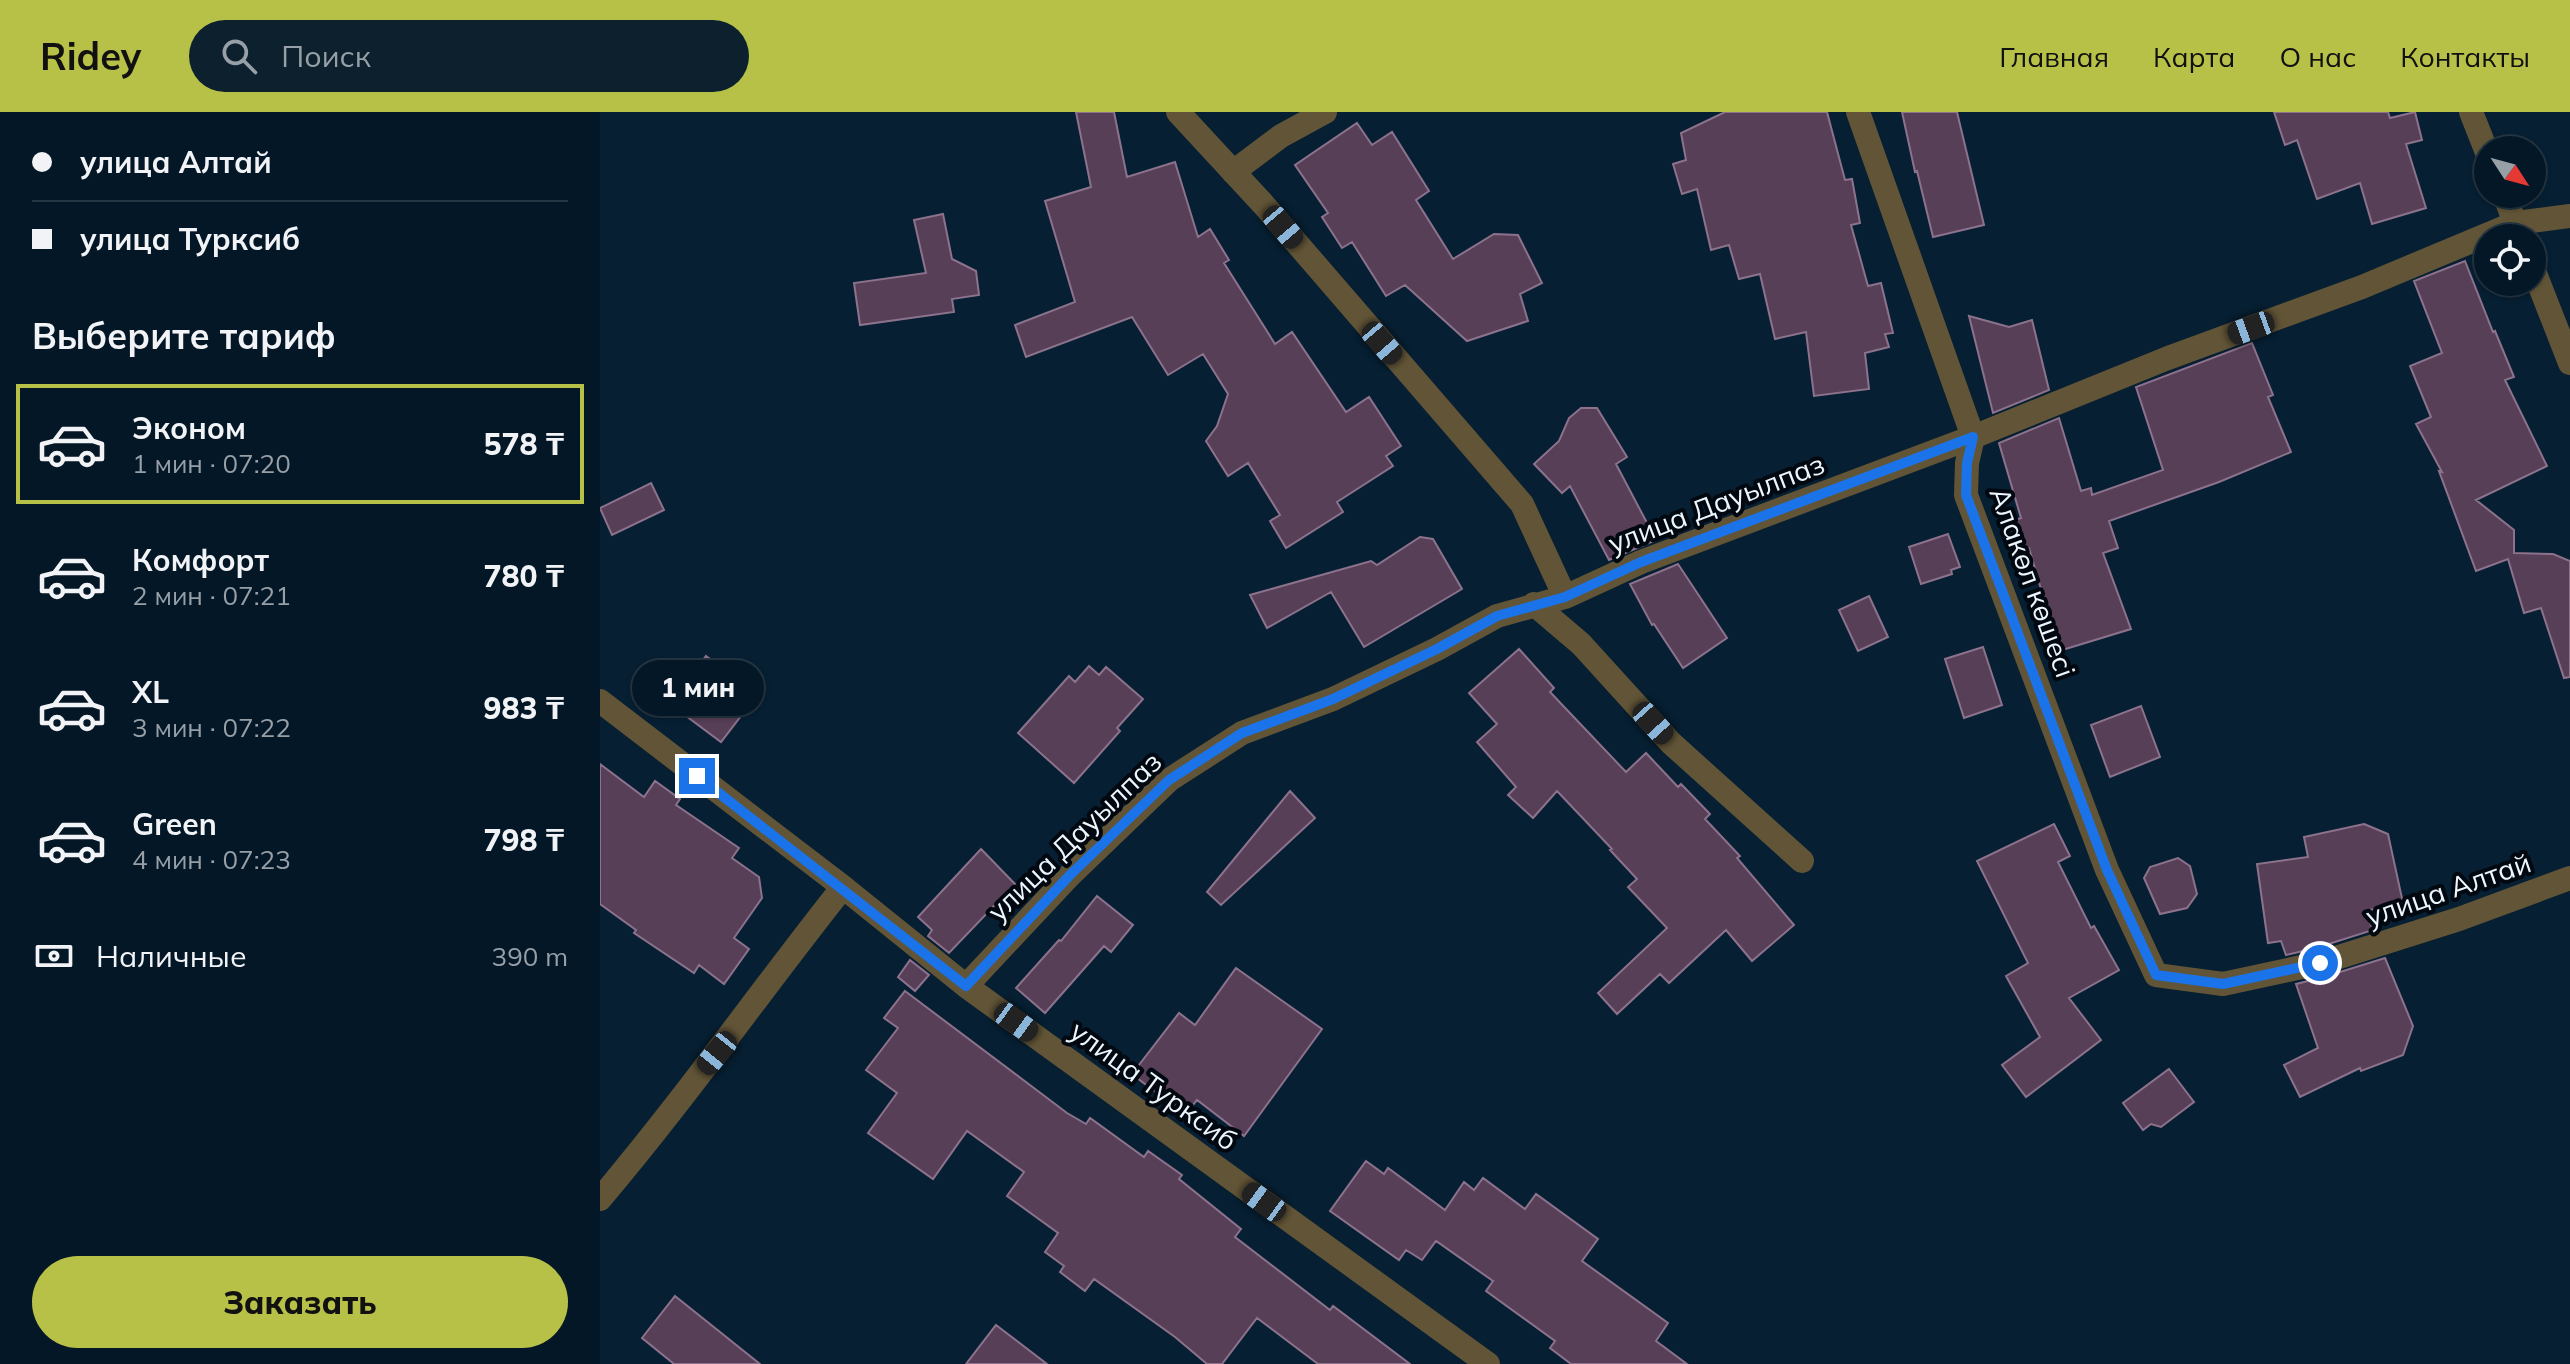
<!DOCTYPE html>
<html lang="ru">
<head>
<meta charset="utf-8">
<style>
	body { margin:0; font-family:Mulish,sans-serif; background:#0d202e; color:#f1f3f6; height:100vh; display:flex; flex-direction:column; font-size:30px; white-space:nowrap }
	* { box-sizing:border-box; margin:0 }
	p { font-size:26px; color:#979fa7 }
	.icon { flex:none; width:44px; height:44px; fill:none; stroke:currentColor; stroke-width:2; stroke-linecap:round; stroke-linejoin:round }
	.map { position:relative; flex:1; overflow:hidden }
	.panel { display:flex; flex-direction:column; background:#041726; width:600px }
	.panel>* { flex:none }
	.guide { display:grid; align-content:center; height:176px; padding:0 32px; background:#041726 }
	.needle { width:52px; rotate:126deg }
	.buttons { position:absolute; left:1874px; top:24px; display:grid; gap:16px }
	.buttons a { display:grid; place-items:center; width:72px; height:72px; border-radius:50%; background:#041726; box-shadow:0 2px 6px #0004,0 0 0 2px #253643; font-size:40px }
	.end { position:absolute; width:36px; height:36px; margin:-18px; border:10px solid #1a73e8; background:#fff; box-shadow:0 0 0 4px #fff }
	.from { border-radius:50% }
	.bubble { position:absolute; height:56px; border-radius:28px; background:#041726; box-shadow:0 2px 6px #0004,0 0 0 2px #253643; font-size:26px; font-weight:800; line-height:56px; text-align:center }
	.car { position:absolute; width:24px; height:48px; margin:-24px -12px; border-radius:10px; box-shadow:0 0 6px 2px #0007; background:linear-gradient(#222 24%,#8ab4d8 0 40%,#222 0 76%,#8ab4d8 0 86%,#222 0) }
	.guide b { display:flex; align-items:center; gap:28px; height:76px; font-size:30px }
	.guide b+b { border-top:2px solid #253643 }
	.guide i { width:20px; height:20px; background:#f1f3f6 }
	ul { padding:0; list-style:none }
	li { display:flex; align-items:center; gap:24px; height:120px; margin:0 16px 12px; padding:0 16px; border:4px solid transparent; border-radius:0px }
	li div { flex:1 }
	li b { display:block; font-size:30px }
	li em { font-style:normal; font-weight:800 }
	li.current { border-color:#b8c147 }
	li>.icon { width:72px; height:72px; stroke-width:1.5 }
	h2 { padding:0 32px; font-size:36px; line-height:96px }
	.pay { display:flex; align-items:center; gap:20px; height:88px; padding:0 32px; font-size:30px }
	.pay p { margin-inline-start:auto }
	.primary-button { display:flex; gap:16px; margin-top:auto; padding:16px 32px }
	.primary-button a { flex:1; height:92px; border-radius:48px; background:#b8c147; color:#111; font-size:32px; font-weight:800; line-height:92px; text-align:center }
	header { display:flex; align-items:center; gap:48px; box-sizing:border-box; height:112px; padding:0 40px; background:#b8c147; color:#111 }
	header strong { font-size:38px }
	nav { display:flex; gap:44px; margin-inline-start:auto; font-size:28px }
	.search { width:560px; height:72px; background:#0d202e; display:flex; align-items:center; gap:20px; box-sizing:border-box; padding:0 28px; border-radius:44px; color:#979fa7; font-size:30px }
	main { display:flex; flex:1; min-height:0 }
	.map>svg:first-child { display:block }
</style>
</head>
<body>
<header>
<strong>Ridey</strong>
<div class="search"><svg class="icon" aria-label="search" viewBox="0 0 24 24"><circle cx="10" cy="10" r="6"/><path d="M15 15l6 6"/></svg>Поиск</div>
<nav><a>Главная</a><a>Карта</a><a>О нас</a><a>Контакты</a></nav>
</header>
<main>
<section class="panel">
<div class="guide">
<b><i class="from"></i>улица Алтай</b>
<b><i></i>улица Турксиб</b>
</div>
<h2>Выберите тариф</h2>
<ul>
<li class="current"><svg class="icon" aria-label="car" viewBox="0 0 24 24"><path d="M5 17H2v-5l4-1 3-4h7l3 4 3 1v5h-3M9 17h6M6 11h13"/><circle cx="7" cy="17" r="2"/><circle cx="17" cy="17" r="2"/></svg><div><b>Эконом</b><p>1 мин · 07:20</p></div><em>578 ₸</em></li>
<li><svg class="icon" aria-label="car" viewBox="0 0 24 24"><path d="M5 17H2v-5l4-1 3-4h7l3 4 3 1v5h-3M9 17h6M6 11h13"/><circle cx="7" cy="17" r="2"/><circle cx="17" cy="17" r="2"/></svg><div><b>Комфорт</b><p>2 мин · 07:21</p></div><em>780 ₸</em></li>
<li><svg class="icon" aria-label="car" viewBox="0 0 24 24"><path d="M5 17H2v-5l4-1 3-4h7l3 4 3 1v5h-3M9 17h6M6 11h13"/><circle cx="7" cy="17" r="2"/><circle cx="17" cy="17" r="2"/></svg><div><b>XL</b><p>3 мин · 07:22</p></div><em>983 ₸</em></li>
<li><svg class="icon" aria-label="car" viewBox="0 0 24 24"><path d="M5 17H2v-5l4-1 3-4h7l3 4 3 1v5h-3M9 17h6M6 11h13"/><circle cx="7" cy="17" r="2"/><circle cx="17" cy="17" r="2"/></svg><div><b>Green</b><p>4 мин · 07:23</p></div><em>798 ₸</em></li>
</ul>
<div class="pay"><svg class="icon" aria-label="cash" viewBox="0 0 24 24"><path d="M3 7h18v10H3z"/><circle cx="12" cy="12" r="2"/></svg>Наличные<p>390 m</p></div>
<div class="primary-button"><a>Заказать</a></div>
</section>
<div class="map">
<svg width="1970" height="1252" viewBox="0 0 1970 1252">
	<rect width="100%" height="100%" fill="#061f32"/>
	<path fill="#573f57" stroke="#8c728c" stroke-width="2" d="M 476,0 L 514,0 L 527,65 L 575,50 L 598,125 L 610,117 L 629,148 L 624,151 L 675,232 L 692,220 L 746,300 L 769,285 L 801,334 L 786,344 L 793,354 L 737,390 L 743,400 L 686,436 L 670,409 L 680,403 L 648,351 L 628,364 L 606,329 L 617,314 L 628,282 L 603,242 L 568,263 L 532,205 L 426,245 L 415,213 L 475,190 L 445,89 L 491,75 Z
		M 1125,0 L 1227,0 L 1245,68 L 1252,67 L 1260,111 L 1251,113 L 1268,174 L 1281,171 L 1293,221 L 1285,222 L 1289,235 L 1265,241 L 1269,277 L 1214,284 L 1206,220 L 1175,227 L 1160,162 L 1139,167 L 1129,133 L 1111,138 L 1097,77 L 1082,82 L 1073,52 L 1086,48 L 1081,21 Z
		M 1302,0 L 1357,0 L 1384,113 L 1333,125 L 1317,59 L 1315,60 Z
		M 1674,0 L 1788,0 L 1790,6 L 1815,0 L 1822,28 L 1806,32 L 1826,96 L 1772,112 L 1760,71 L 1717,87 L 1697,28 L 1685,33 Z
		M 757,11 L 772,33 L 792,20 L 829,79 L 816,88 L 853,147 L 894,122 L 918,123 L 942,171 L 920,182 L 928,209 L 867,229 L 805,173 L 786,184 L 752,130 L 742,136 L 722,105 L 728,101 L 695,53 Z
		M 343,102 L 352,147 L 376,159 L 379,183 L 352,187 L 354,200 L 260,213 L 254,171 L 326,161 L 314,108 Z
		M 1865,149 L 1893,220 L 1895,219 L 1914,265 L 1905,268 L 1947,354 L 1876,388 L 1914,418 L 1914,441 L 1953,442 L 1970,449 L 1970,565 L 1964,566 L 1941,496 L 1924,501 L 1908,447 L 1876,459 L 1839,359 L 1842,360 L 1816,312 L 1831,305 L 1810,254 L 1842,241 L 1814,169 Z
		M 1369,204 L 1409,215 L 1432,208 L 1449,278 L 1393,301 Z
		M 1652,231 L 1673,283 L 1668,285 L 1691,340 L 1619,370 L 1509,409 L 1518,436 L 1503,441 L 1531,517 L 1459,539 L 1429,436 L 1414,441 L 1405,411 L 1421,406 L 1399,331 L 1459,306 L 1481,379 L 1491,376 L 1492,383 L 1563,358 L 1536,275 Z
		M 981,296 L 997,296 L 1027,345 L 1016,352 L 1056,428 L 1009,448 L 970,374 L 962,381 L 934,352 L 959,329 L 969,306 Z
		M 51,371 L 64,398 L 12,423 L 0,396 Z
		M 1348,422 L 1360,455 L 1351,458 L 1352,462 L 1321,472 L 1309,435 Z
		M 820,425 L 833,427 L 862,477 L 764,535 L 731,480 L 667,516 L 650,483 L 771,449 L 777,453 Z
		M 1078,452 L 1127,526 L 1083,556 L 1054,512 L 1052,513 L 1030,472 Z
		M 1269,484 L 1288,525 L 1258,539 L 1239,498 Z
		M 1383,535 L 1402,593 L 1364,606 L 1345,547 Z
		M 919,537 L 954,576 L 950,580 L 1026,660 L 1046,641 L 1078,675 L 1081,672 L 1110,702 L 1105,707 L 1140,744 L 1137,746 L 1194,813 L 1152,849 L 1126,818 L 1069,871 L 1060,862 L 1017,902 L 998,881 L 1067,816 L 1028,775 L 1037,767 L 1010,738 L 1012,737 L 957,679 L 933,706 L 908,683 L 916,675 L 877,630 L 897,612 L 869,581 Z
		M 106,544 L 131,562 L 124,571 L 151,591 L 121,630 L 70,592 Z
		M 489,554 L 499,563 L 506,555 L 543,587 L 517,616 L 520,619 L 474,671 L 418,621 L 469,564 L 475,570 Z
		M 1541,594 L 1560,645 L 1510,665 L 1491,613 Z
		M 0,652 L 44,685 L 55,669 L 80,687 L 76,693 L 139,736 L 132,746 L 159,765 L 162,786 L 134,826 L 149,837 L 124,872 L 99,853 L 94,861 L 34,821 L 36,818 L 0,792 Z
		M 690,679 L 715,706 L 621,793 L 607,780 Z
		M 1454,712 L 1470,744 L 1458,750 L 1491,816 L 1494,814 L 1519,858 L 1469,886 L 1501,928 L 1426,985 L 1402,953 L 1440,925 L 1406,864 L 1428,851 L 1377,749 Z
		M 1764,712 L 1788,722 L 1803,791 L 1765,799 L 1773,818 L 1716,836 L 1686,843 L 1681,829 L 1668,831 L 1657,752 L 1708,745 L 1704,725 Z
		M 381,737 L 415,772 L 349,841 L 328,824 L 332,818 L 318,805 Z
		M 1578,746 L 1590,754 L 1597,782 L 1587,796 L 1560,802 L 1544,766 L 1550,755 Z
		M 497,784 L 533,813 L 511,840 L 504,834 L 445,901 L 416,876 L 459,828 L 461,829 Z
		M 1785,846 L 1813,914 L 1803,943 L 1761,959 L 1760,956 L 1700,985 L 1684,953 L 1718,936 L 1696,872 L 1724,865 Z
		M 310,848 L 329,863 L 315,879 L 298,865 Z
		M 636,856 L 722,917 L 644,1024 L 597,988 L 585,1003 L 532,962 L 579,901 L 595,913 Z
		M 305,879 L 467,1001 L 486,1012 L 490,1006 L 544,1045 L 548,1039 L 582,1063 L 579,1067 L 641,1117 L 635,1125 L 730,1198 L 733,1194 L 810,1252 L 718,1252 L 657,1206 L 622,1252 L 607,1252 L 575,1225 L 494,1167 L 485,1179 L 460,1160 L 464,1154 L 445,1140 L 458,1121 L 407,1084 L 424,1060 L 367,1019 L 333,1067 L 268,1021 L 297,981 L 266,958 L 298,916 L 284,906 Z
		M 1569,957 L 1594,990 L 1561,1015 L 1551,1012 L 1543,1018 L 1523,991 Z
		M 766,1049 L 784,1062 L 788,1056 L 845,1098 L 864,1070 L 874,1078 L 883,1066 L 925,1097 L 936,1082 L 998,1127 L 982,1149 L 1068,1211 L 1056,1229 L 1087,1252 L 971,1252 L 950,1236 L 955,1229 L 886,1179 L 893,1169 L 836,1129 L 822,1148 L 806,1138 L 799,1148 L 730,1099 Z
		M 75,1184 L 160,1252 L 74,1252 L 42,1226 Z
		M 396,1213 L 447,1252 L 366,1252 Z"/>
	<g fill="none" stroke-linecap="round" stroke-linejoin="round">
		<path stroke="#625537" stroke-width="24" d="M 578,0 L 663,92 L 922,392 L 965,485
			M 1258,0 L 1373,325 L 1367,351 L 1366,383 L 1507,758 L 1556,863 L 1623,872 L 1720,851 L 1859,807 L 1970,766
			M 1871,0 L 1888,43
			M 633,60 L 681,24 L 725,0
			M 1904,82 L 1920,124
			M 1932,154 L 1970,251
			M 934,492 L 981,532 L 1071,631 L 1202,749
			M 0,589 L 243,775 L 366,874 L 888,1252
			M 366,874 L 470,763 L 569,668 L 642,621 L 733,587 L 837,537 L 897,504 L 965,485 L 1041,450 L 1373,325 L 1568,246 L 1762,175 L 1915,111 L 1970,104
			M 0,1087 C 85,987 161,878 243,775"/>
	</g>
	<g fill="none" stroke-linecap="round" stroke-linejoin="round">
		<path stroke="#1a73e8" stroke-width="10" d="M 97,664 L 366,874 L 470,763 L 569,668 L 642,621 L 733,587 L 837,537 L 897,504 L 965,485 L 1041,450 L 1373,325 L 1367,351 L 1366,383 L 1507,758 L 1556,863 L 1623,872 L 1720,851"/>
	</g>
	<g text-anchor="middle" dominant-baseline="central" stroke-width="8" stroke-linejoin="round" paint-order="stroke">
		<g font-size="28" fill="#edf6fe" stroke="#020810">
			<text transform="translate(1116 391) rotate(-21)">улица Дауылпаз</text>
			<text transform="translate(1433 470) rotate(70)">Алакөл көшесі</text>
			<text transform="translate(474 724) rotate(-44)">улица Дауылпаз</text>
			<text transform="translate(1848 777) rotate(-19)">улица Алтай</text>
			<text transform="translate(554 973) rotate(36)">улица Турксиб</text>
		</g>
	</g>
</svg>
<div class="buttons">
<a><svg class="needle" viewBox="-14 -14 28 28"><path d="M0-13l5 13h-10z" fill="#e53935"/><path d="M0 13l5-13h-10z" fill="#979fa7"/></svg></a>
<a><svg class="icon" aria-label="locate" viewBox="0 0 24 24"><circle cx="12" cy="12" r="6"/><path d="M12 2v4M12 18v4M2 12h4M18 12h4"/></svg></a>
</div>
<i class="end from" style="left:1720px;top:851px"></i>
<i class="end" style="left:97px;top:664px"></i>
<div class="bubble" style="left:32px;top:548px;width:132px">1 мин</div>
<i class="car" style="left:683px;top:115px;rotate:140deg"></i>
<i class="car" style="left:1651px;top:216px;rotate:250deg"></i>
<i class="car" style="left:782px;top:231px;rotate:139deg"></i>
<i class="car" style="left:1053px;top:611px;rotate:138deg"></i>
<i class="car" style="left:416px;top:910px;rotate:126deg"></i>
<i class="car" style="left:117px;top:941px;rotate:219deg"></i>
<i class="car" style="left:664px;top:1090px;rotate:306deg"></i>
</div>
</main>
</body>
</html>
